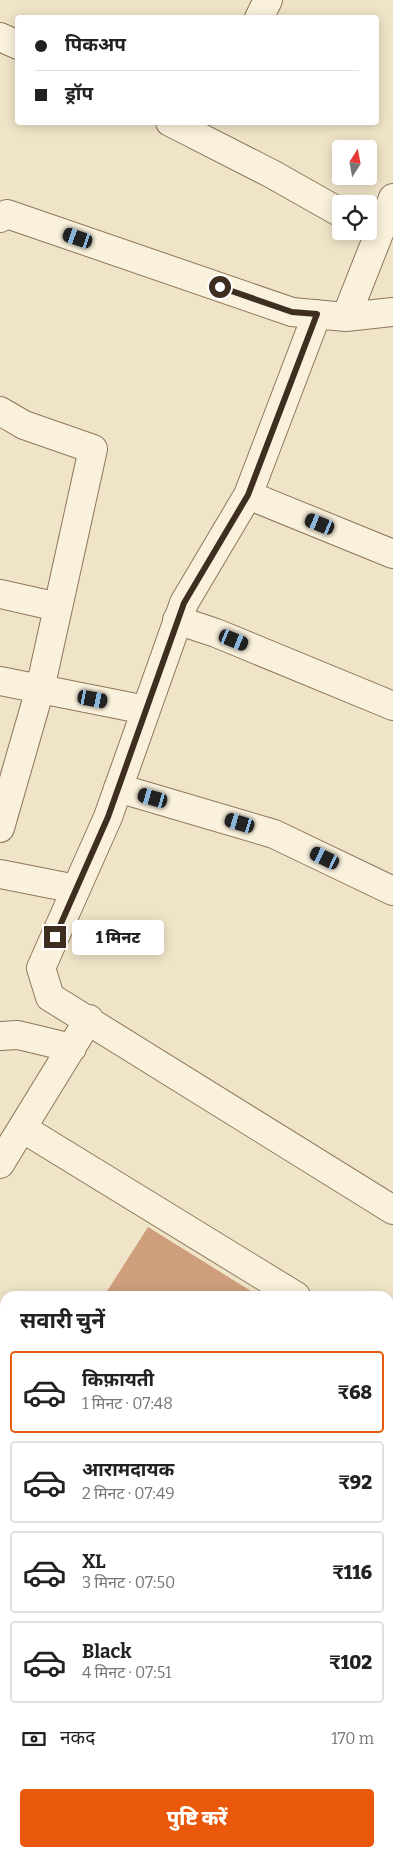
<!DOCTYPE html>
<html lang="hi">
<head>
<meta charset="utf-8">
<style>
	body { margin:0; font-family:Bitter,"Noto Sans Devanagari",serif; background:#f6f6f6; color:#222; height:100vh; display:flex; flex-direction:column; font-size:19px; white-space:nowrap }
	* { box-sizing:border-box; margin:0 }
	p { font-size:16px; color:#767676 }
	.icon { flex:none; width:28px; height:28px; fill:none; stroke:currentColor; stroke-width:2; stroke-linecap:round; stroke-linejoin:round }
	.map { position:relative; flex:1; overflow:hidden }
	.side { position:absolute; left:0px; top:1291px; width:394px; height:566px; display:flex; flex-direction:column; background:#fff; border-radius:15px 15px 0 0; box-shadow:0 2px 12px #0003 }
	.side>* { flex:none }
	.banner { position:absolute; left:15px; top:15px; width:364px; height:110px; border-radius:5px; box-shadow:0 2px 12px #0003; display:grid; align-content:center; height:110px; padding:0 20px; background:#fff }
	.needle { width:32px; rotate:11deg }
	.buttons { position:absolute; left:332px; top:140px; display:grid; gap:10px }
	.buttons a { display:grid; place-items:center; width:45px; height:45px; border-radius:5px; background:#fff; box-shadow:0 2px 12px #0003; font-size:25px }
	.end { position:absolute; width:22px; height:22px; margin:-11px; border:6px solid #3d2e20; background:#fff; box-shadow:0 0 0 2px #fff }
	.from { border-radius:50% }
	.bubble { position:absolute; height:35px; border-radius:5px; background:#fff; box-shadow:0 2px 12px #0003; font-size:16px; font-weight:800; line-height:35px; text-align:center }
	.car { position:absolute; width:15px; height:30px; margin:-15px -8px; border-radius:6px; box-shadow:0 0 4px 1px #0007; background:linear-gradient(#222 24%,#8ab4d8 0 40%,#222 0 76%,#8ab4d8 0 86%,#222 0) }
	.banner b { display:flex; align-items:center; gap:18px; height:48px; font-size:19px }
	.banner b+b { border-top:1px solid #e0e0e0 }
	.banner i { width:12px; height:12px; background:#222 }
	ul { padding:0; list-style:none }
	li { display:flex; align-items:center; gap:15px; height:82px; margin:0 10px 8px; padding:0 10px; border:2px solid #e0e0e0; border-radius:5px }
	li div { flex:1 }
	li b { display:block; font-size:19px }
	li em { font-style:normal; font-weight:800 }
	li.active { border-color:#ea580c }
	li>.icon { width:45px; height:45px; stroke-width:1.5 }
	h2 { padding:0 20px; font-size:22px; line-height:60px }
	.pay { display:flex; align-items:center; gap:12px; height:55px; padding:0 20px; font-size:19px }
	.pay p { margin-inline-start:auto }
	.cta { display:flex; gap:10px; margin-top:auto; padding:10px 20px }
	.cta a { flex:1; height:58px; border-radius:5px; background:#ea580c; color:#fff; font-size:20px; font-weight:800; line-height:58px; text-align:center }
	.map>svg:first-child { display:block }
</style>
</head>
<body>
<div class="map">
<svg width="393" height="1857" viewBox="0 0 393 1857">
	<rect width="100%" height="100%" fill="#f0e4c8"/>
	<path fill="#cf9f7d" d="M 148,1227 L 259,1296 L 104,1296 Z
		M 389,1369 L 393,1372 L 393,1473 L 389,1479 Z
		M 0,1395 L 5,1399 L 5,1466 L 0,1463 Z
		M 393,1504 L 393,1638 L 389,1644 L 389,1510 Z"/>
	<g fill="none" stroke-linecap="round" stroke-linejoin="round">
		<defs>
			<path id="minor" d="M 259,18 L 268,0
				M 0,37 L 18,45
				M 170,122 L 272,174 L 341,213
				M 0,218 L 7,214 L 292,312 L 346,317 L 393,312
				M 317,314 L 248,495 L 184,603 L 108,817 L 41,968 L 50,997 L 393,1210
				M 346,317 L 393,198
				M 0,411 L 24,425 L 93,449 L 40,689 L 0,828
				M 248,495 L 393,554
				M 0,594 L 58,607
				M 177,620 L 216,633 L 393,706
				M 0,681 L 146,710
				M 118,788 L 274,834 L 393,891
				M 0,874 L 76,889
				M 0,1036 L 18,1035 L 72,1048
				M 22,1128 L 296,1296
				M 0,1164 L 89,1019
				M 389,1329 L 393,1322
				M 0,1535 L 5,1538
				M 389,1738 L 393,1731
				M 389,1784 L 393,1787
				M 0,1786 L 5,1789
				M 104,1852 L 111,1857
				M 51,1857 L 53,1852
				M 313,1857 L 316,1852"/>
		</defs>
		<use href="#minor" stroke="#8d765c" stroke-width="30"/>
		<use href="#minor" stroke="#faf1dc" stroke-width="28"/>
	</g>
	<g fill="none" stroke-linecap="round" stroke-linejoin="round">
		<path stroke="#3d2e20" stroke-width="6" d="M 55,937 L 108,817 L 184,603 L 248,495 L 317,314 L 292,312 L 220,287"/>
	</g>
</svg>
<div class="buttons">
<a><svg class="needle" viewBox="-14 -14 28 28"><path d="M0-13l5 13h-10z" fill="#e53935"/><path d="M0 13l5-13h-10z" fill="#767676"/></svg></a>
<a><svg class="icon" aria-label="locate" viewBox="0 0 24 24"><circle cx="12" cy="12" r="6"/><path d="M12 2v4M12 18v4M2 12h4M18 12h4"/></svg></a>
</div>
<i class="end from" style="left:220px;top:287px"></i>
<i class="end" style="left:55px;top:937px"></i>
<div class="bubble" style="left:72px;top:920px;width:92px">1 मिनट</div>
<i class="car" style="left:78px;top:238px;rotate:289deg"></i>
<i class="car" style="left:320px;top:524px;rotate:292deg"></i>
<i class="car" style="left:234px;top:640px;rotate:112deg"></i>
<i class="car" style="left:93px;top:699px;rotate:101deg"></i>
<i class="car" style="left:153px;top:798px;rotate:286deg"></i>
<i class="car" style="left:240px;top:823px;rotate:287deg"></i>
<i class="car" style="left:325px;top:858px;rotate:296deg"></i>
<div class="banner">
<b><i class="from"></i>पिकअप</b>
<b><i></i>ड्रॉप</b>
</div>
<section class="side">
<h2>सवारी चुनें</h2>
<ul>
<li class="active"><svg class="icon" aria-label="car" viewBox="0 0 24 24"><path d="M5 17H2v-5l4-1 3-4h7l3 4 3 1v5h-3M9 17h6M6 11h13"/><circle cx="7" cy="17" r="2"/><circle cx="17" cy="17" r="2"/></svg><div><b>किफ़ायती</b><p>1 मिनट · 07:48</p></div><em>₹68</em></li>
<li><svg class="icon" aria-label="car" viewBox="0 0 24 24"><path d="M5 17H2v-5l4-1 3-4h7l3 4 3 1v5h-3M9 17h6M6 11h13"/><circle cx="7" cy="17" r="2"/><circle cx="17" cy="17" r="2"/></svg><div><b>आरामदायक</b><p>2 मिनट · 07:49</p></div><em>₹92</em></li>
<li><svg class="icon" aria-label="car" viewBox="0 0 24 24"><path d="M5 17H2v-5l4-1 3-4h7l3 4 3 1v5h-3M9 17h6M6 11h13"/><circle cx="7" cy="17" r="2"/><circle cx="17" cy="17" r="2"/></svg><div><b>XL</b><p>3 मिनट · 07:50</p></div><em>₹116</em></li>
<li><svg class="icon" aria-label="car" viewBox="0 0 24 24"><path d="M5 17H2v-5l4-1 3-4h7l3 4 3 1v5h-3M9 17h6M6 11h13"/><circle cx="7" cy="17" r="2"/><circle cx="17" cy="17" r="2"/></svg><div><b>Black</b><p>4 मिनट · 07:51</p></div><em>₹102</em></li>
</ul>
<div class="pay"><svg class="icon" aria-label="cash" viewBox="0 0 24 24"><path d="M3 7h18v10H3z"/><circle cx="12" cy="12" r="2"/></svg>नकद<p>170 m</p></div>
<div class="cta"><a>पुष्टि करें</a></div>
</section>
</div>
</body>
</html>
